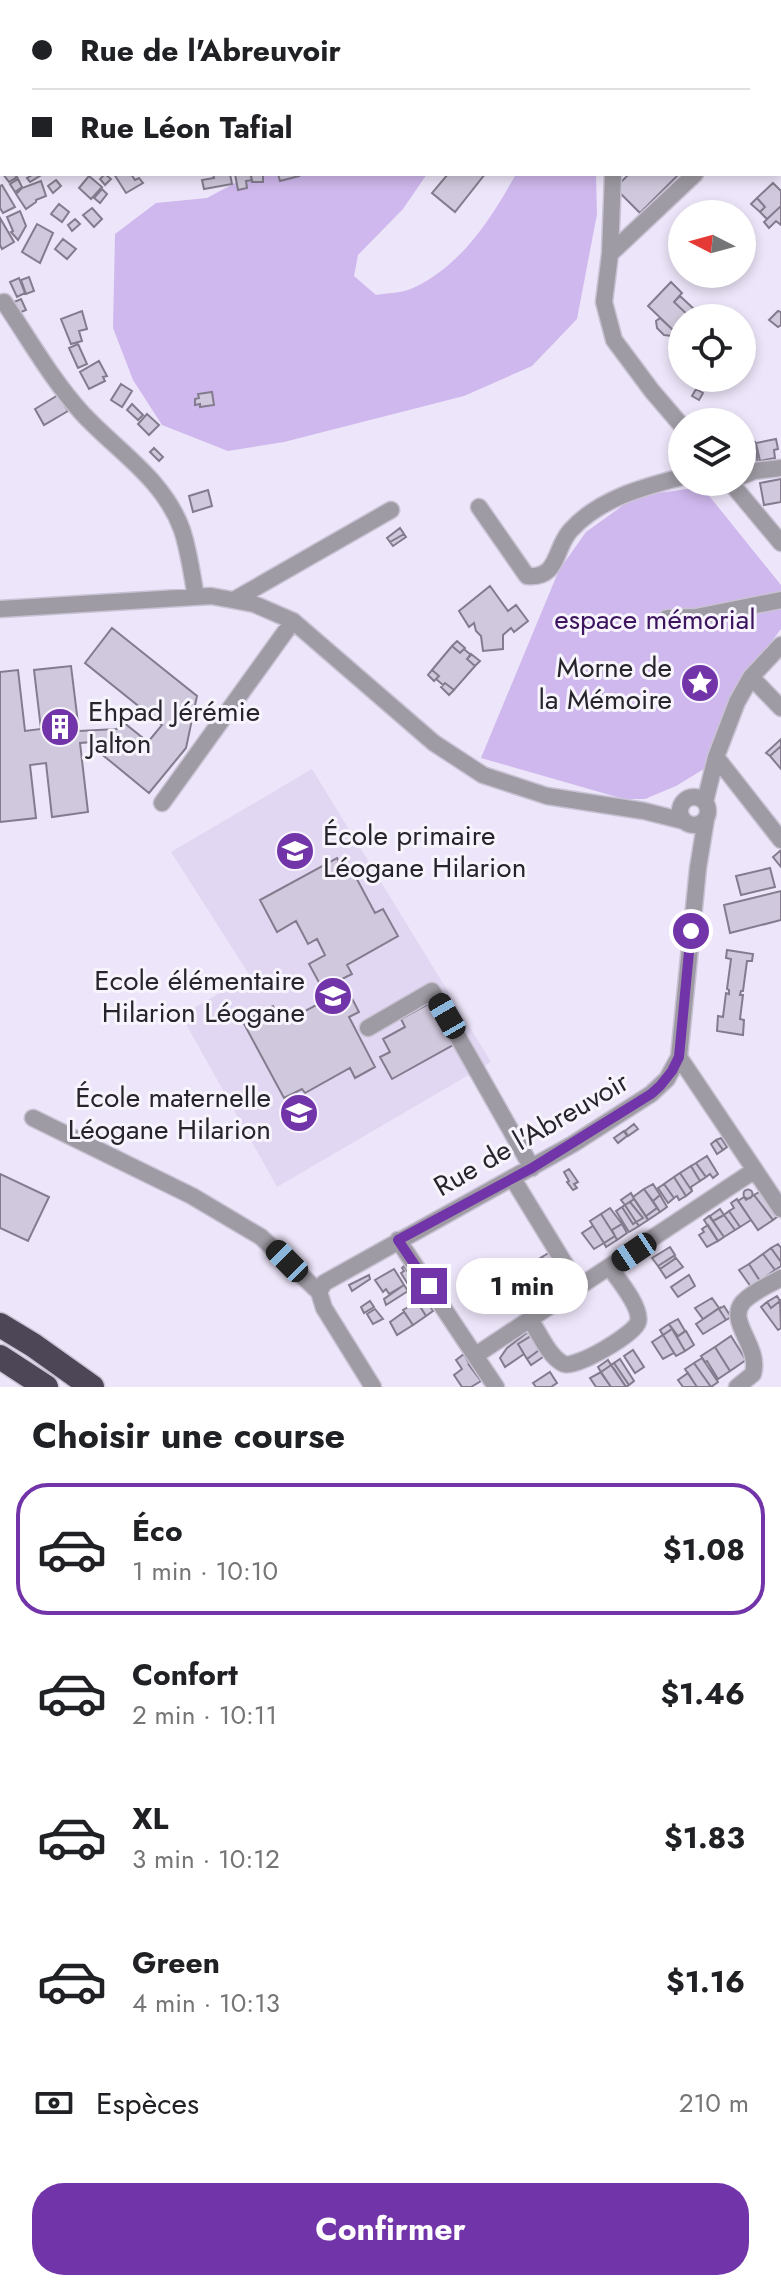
<!DOCTYPE html>
<html lang="fr">
<head>
<meta charset="utf-8">
<style>
	body { margin:0; font-family:Jost,sans-serif; background:#f6f6f6; color:#202124; height:100vh; display:flex; flex-direction:column; font-size:30px; white-space:nowrap }
	* { box-sizing:border-box; margin:0 }
	p { font-size:26px; color:#757577 }
	.icon { flex:none; width:44px; height:44px; fill:none; stroke:currentColor; stroke-width:2; stroke-linecap:round; stroke-linejoin:round }
	.map { position:relative; height:1387px; overflow:hidden }
	.side { display:flex; flex-direction:column; background:#fff; flex:1 }
	.side>* { flex:none }
	.guide { position:absolute; left:0px; top:0px; width:782px; height:176px; box-shadow:0 4px 12px #0003; display:grid; align-content:center; height:176px; padding:0 32px; background:#fff }
	.needle { width:52px; rotate:276deg }
	.buttons { position:absolute; left:668px; top:200px; display:grid; gap:16px }
	.buttons a { display:grid; place-items:center; width:88px; height:88px; border-radius:50%; background:#fff; box-shadow:0 4px 12px #0003; font-size:40px }
	.end { position:absolute; width:36px; height:36px; margin:-18px; border:10px solid #7234a9; background:#fff; box-shadow:0 0 0 4px #fff }
	.from { border-radius:50% }
	.bubble { position:absolute; height:56px; border-radius:28px; background:#fff; box-shadow:0 4px 12px #0003; font-size:26px; font-weight:700; line-height:56px; text-align:center }
	.car { position:absolute; width:24px; height:48px; margin:-24px -12px; border-radius:10px; box-shadow:0 0 6px 2px #0007; background:linear-gradient(#222 24%,#8ab4d8 0 40%,#222 0 76%,#8ab4d8 0 86%,#222 0) }
	.guide b { display:flex; align-items:center; gap:28px; height:76px; font-size:30px }
	.guide b+b { border-top:2px solid #e0e0e0 }
	.guide i { width:20px; height:20px; background:#202124 }
	ul { padding:0; list-style:none }
	li { display:flex; align-items:center; gap:24px; height:132px; margin:0 16px 12px; padding:0 16px; border:4px solid transparent; border-radius:32px }
	li div { flex:1 }
	li b { display:block; font-size:30px }
	li em { font-style:normal; font-weight:700 }
	li.active { border-color:#7234a9 }
	li>.icon { width:72px; height:72px; stroke-width:1.5 }
	h2 { padding:0 32px; font-size:36px; line-height:96px }
	.pay { display:flex; align-items:center; gap:20px; height:88px; padding:0 32px; font-size:30px }
	.pay p { margin-inline-start:auto }
	.button { display:flex; gap:16px; margin-top:auto; padding:16px 32px }
	.button a { flex:1; height:92px; border-radius:32px; background:#7234a9; color:#fff; font-size:32px; font-weight:700; line-height:92px; text-align:center }
	.map>svg:first-child { display:block }
</style>
</head>
<body>
<div class="map">
<svg width="781" height="1387" viewBox="0 0 781 1387">
	<rect width="100%" height="100%" fill="#ede5f9"/>
	<path fill="#e2d7f2" d="M 312,769 L 491,1062 L 277,1187 L 181,1015 L 250,976 L 171,852 Z"/>
	<path fill="#cfb8ed" d="M 252,174 L 427,174 L 403,209 L 358,255 L 354,276 L 376,295 C 387,293 402,293 413,288 C 461,266 491,219 516,174 L 596,174 L 597,214 L 577,319 L 532,366 L 464,396 L 284,442 L 228,451 L 162,425 L 133,380 L 113,328 L 115,234 L 156,203 L 207,198 Z
		M 702,487 L 781,585 L 781,629 L 736,689 L 704,769 L 676,786 L 645,799 L 624,799 L 481,758 L 559,570 L 586,532 L 636,496 Z"/>
	<path fill="#d0c8dc" stroke="#847c8e" stroke-width="2" d="M 3,174 L 14,174 L 17,177 L 9,182 Z
		M 34,174 L 43,174 L 30,182 L 27,178 Z
		M 105,174 L 111,179 L 105,185 L 100,179 Z
		M 114,174 L 131,174 L 135,180 L 139,178 L 143,183 L 126,193 Z
		M 213,174 L 230,174 L 232,184 L 204,189 L 202,180 L 214,178 Z
		M 235,174 L 250,174 L 252,180 L 246,181 L 247,188 L 238,190 Z
		M 251,174 L 263,174 L 263,182 L 252,182 Z
		M 278,174 L 298,174 L 299,176 L 280,181 Z
		M 448,174 L 485,174 L 455,212 L 432,193 Z
		M 629,174 L 679,174 L 640,213 L 615,188 Z
		M 89,176 L 102,187 L 91,199 L 79,188 Z
		M 18,179 L 22,187 L 15,192 L 10,184 Z
		M 56,180 L 61,186 L 53,193 L 48,186 Z
		M 41,181 L 46,196 L 36,200 L 36,202 L 26,209 L 16,194 L 22,188 Z
		M 773,183 L 781,191 L 781,206 L 767,219 L 760,212 L 765,207 L 757,198 Z
		M 2,185 L 15,207 L 3,213 L 0,208 L 0,186 Z
		M 102,189 L 107,194 L 100,203 L 94,198 Z
		M 757,198 L 765,207 L 760,212 L 751,204 Z
		M 59,204 L 69,212 L 62,222 L 51,214 Z
		M 781,206 L 781,225 L 776,221 L 769,228 L 764,222 Z
		M 92,208 L 102,219 L 94,227 L 83,215 Z
		M 20,211 L 26,226 L 18,240 L 11,232 L 13,231 L 7,217 Z
		M 0,218 L 14,242 L 2,249 L 0,245 Z
		M 75,219 L 80,224 L 72,231 L 68,225 Z
		M 37,224 L 53,233 L 40,263 L 22,252 Z
		M 63,239 L 76,249 L 67,259 L 55,249 Z
		M 29,277 L 34,291 L 26,294 L 21,280 Z
		M 19,278 L 25,293 L 17,297 L 10,282 Z
		M 671,282 L 682,293 L 674,302 L 691,318 L 682,318 L 682,324 L 674,331 L 648,306 Z
		M 680,296 L 696,311 L 691,318 L 674,302 Z
		M 21,299 L 26,310 L 19,313 L 14,302 Z
		M 82,311 L 87,329 L 79,331 L 82,341 L 71,344 L 61,319 Z
		M 778,311 L 781,312 L 781,325 L 778,327 L 769,320 Z
		M 660,318 L 674,331 L 677,327 L 679,329 L 672,336 L 664,335 L 657,328 L 656,321 Z
		M 78,344 L 87,364 L 78,368 L 69,348 Z
		M 99,361 L 107,376 L 103,377 L 105,381 L 89,389 L 80,372 Z
		M 121,384 L 132,391 L 122,407 L 111,400 Z
		M 696,389 L 703,393 L 699,400 L 692,396 Z
		M 212,392 L 214,405 L 200,407 L 200,404 L 195,405 L 195,399 L 199,398 L 198,394 Z
		M 58,395 L 68,411 L 44,425 L 35,409 Z
		M 132,404 L 143,415 L 138,420 L 127,410 Z
		M 147,414 L 159,425 L 149,435 L 138,424 Z
		M 776,439 L 778,449 L 774,450 L 775,458 L 760,461 L 756,443 Z
		M 755,442 L 758,465 L 744,467 L 742,444 Z
		M 154,448 L 163,457 L 159,461 L 150,452 Z
		M 781,479 L 781,502 L 764,505 L 760,483 Z
		M 208,490 L 212,506 L 193,512 L 189,496 Z
		M 400,528 L 404,534 L 390,542 L 387,538 Z
		M 404,534 L 406,537 L 393,546 L 390,542 Z
		M 490,586 L 508,611 L 516,605 L 528,621 L 514,632 L 511,628 L 503,635 L 503,649 L 483,651 L 481,636 L 476,631 L 474,623 L 469,627 L 459,611 Z
		M 112,628 L 197,696 L 186,748 L 149,793 L 99,752 L 107,741 L 80,743 L 88,812 L 52,817 L 46,763 L 30,765 L 36,818 L 0,822 L 0,672 L 18,670 L 25,731 L 41,729 L 34,670 L 71,666 L 79,731 L 117,729 L 123,722 L 148,742 L 162,725 L 85,663 Z
		M 457,641 L 465,648 L 460,653 L 452,646 Z
		M 452,646 L 460,653 L 464,649 L 471,655 L 467,659 L 475,666 L 454,690 L 445,683 L 443,685 L 436,679 L 439,676 L 432,670 Z
		M 471,654 L 480,661 L 475,666 L 467,659 Z
		M 432,670 L 439,676 L 434,681 L 428,675 Z
		M 445,683 L 454,690 L 449,695 L 441,687 Z
		M 781,739 L 781,746 L 770,756 L 766,753 Z
		M 781,746 L 781,769 L 770,756 Z
		M 781,850 L 781,867 L 773,857 Z
		M 337,858 L 344,871 L 351,868 L 375,913 L 383,909 L 398,936 L 347,965 L 352,974 L 342,979 L 359,1012 L 349,1017 L 375,1067 L 355,1078 L 350,1068 L 305,1093 L 302,1089 L 284,1098 L 243,1022 L 273,1006 L 282,1023 L 328,999 L 309,964 L 325,955 L 317,939 L 308,944 L 296,921 L 277,932 L 260,900 Z
		M 770,868 L 775,887 L 741,895 L 736,876 Z
		M 781,891 L 781,920 L 730,933 L 724,905 Z
		M 727,950 L 753,954 L 752,961 L 747,961 L 743,991 L 741,991 L 740,995 L 743,995 L 740,1019 L 744,1020 L 743,1035 L 717,1031 L 718,1016 L 723,1017 L 726,993 L 729,994 L 729,990 L 727,989 L 731,959 L 726,958 Z
		M 430,1003 L 453,1045 L 392,1079 L 380,1057 L 390,1052 L 383,1039 L 405,1027 L 401,1019 Z
		M 634,1124 L 638,1129 L 628,1136 L 625,1131 Z
		M 624,1131 L 627,1136 L 618,1143 L 614,1138 Z
		M 721,1138 L 727,1147 L 723,1150 L 716,1140 Z
		M 716,1140 L 723,1150 L 717,1154 L 711,1144 Z
		M 707,1156 L 718,1174 L 713,1178 L 710,1174 L 706,1177 L 696,1163 Z
		M 696,1163 L 706,1177 L 700,1181 L 691,1166 Z
		M 691,1166 L 700,1181 L 691,1187 L 692,1191 L 680,1173 Z
		M 569,1169 L 578,1182 L 574,1184 L 577,1188 L 573,1190 L 567,1182 L 569,1181 L 564,1172 Z
		M 680,1173 L 692,1191 L 686,1196 L 674,1177 Z
		M 0,1174 L 49,1197 L 28,1241 L 0,1228 Z
		M 674,1177 L 686,1196 L 679,1200 L 677,1196 L 674,1198 L 664,1184 Z
		M 653,1184 L 660,1195 L 653,1201 L 644,1189 Z
		M 664,1184 L 674,1198 L 668,1203 L 658,1188 Z
		M 644,1189 L 657,1208 L 646,1216 L 633,1197 Z
		M743.5 1194a4.5 4.5 0 1 1 9 0a4.5 4.5 0 1 1-9 0Z
		M 761,1191 L 777,1217 L 773,1220 L 754,1195 Z
		M 631,1193 L 634,1199 L 625,1205 L 621,1200 Z
		M 660,1195 L 667,1207 L 660,1212 L 653,1201 Z
		M 754,1195 L 773,1220 L 758,1230 L 738,1201 L 744,1197 L 746,1200 Z
		M 634,1199 L 648,1220 L 639,1226 L 636,1222 L 643,1218 L 630,1202 Z
		M 737,1199 L 751,1220 L 740,1227 L 729,1211 L 734,1208 L 731,1203 Z
		M 630,1202 L 643,1218 L 636,1222 L 625,1205 Z
		M 625,1205 L 636,1222 L 633,1224 L 622,1207 Z
		M 622,1207 L 633,1224 L 636,1222 L 639,1226 L 629,1232 L 616,1211 Z
		M 610,1208 L 622,1224 L 612,1230 L 615,1236 L 601,1214 Z
		M 657,1208 L 660,1212 L 648,1220 L 646,1216 Z
		M 720,1209 L 724,1215 L 713,1221 L 710,1216 Z
		M 729,1211 L 740,1227 L 735,1230 L 724,1215 Z
		M 601,1214 L 615,1236 L 604,1243 L 590,1221 Z
		M 724,1215 L 735,1230 L 724,1237 L 713,1221 Z
		M 709,1216 L 724,1237 L 718,1241 L 704,1220 Z
		M 622,1224 L 627,1233 L 617,1240 L 612,1230 Z
		M 708,1225 L 718,1241 L 707,1247 L 699,1235 L 704,1232 L 702,1229 Z
		M 593,1226 L 604,1243 L 594,1249 L 582,1233 Z
		M 615,1236 L 617,1240 L 606,1247 L 604,1243 Z
		M 778,1244 L 781,1248 L 781,1262 L 771,1248 Z
		M 670,1247 L 675,1255 L 658,1266 L 652,1258 Z
		M 771,1248 L 781,1262 L 781,1266 L 775,1270 L 763,1254 Z
		M 550,1252 L 554,1258 L 546,1264 L 542,1257 Z
		M 763,1254 L 775,1270 L 760,1281 L 749,1264 Z
		M 674,1256 L 676,1258 L 660,1269 L 658,1266 Z
		M 542,1257 L 555,1281 L 543,1288 L 529,1265 Z
		M 554,1258 L 568,1281 L 560,1285 L 546,1264 Z
		M 676,1258 L 683,1267 L 666,1278 L 660,1269 Z
		M 546,1264 L 560,1285 L 547,1294 L 543,1288 L 555,1281 Z
		M 749,1264 L 760,1281 L 751,1287 L 739,1270 Z
		M 404,1266 L 417,1286 L 413,1288 L 411,1285 L 409,1286 L 401,1273 L 404,1271 L 402,1268 Z
		M 394,1269 L 404,1285 L 389,1294 L 386,1289 L 383,1292 L 375,1280 Z
		M 533,1271 L 543,1288 L 533,1294 L 523,1277 Z
		M 369,1275 L 370,1279 L 352,1291 L 349,1285 Z
		M 689,1275 L 695,1286 L 678,1297 L 671,1287 Z
		M 404,1285 L 408,1291 L 386,1305 L 384,1299 Z
		M 417,1286 L 433,1311 L 426,1316 L 410,1290 Z
		M 777,1296 L 780,1301 L 771,1308 L 767,1302 Z
		M 712,1298 L 719,1308 L 703,1319 L 695,1308 Z
		M 370,1301 L 374,1307 L 364,1313 L 361,1307 Z
		M 780,1301 L 781,1328 L 778,1330 L 761,1307 L 767,1302 L 771,1308 Z
		M 417,1302 L 426,1316 L 413,1325 L 403,1310 Z
		M 724,1306 L 731,1317 L 726,1320 L 719,1309 Z
		M 721,1307 L 719,1309 L 726,1320 L 703,1334 L 696,1324 Z
		M 375,1309 L 383,1319 L 373,1324 L 367,1314 Z
		M 404,1312 L 413,1325 L 397,1335 L 390,1322 Z
		M 678,1319 L 685,1331 L 678,1336 L 669,1324 Z
		M 669,1324 L 672,1329 L 663,1335 L 660,1330 Z
		M 533,1328 L 536,1333 L 518,1344 L 524,1354 L 505,1367 L 500,1358 L 507,1348 Z
		M 672,1329 L 685,1351 L 676,1356 L 663,1335 Z
		M 686,1331 L 694,1345 L 685,1351 L 677,1337 Z
		M 534,1334 L 542,1348 L 527,1359 L 518,1344 Z
		M 663,1335 L 674,1353 L 663,1359 L 652,1342 Z
		M 731,1336 L 746,1360 L 730,1371 L 715,1347 Z
		M 715,1347 L 730,1371 L 718,1379 L 707,1361 L 705,1362 L 701,1356 Z
		M 542,1348 L 546,1355 L 531,1365 L 527,1359 Z
		M 633,1350 L 644,1367 L 635,1373 L 624,1356 Z
		M 464,1354 L 470,1365 L 469,1365 L 481,1381 L 471,1387 L 462,1387 L 454,1375 L 462,1369 L 456,1360 Z
		M 702,1358 L 718,1382 L 711,1387 L 694,1363 Z
		M 620,1359 L 634,1381 L 629,1385 L 614,1363 Z
		M 608,1360 L 611,1365 L 601,1372 L 598,1367 Z
		M 614,1363 L 629,1385 L 626,1387 L 611,1365 Z
		M 694,1363 L 711,1387 L 697,1387 L 685,1369 Z
		M 611,1365 L 615,1370 L 626,1387 L 611,1387 L 601,1372 Z
		M 550,1372 L 557,1383 L 551,1387 L 536,1387 L 533,1383 Z
		M 601,1372 L 601,1373 L 611,1387 L 596,1387 L 590,1378 Z
		M 688,1373 L 695,1384 L 697,1387 L 683,1387 L 678,1380 Z"/>
	<g fill="none" stroke-linecap="round" stroke-linejoin="round">
		<defs>
			<path id="minor" d="M 780,0 L 781,2
				M 179,2 L 180,0
				M 0,129 L 2,128
				M 610,254 L 613,174
				M 0,303 L 4,302 C 29,339 52,380 82,413 C 117,451 164,479 182,530 C 189,551 192,575 196,597
				M 682,426 L 652,391 L 614,340 L 604,302 L 610,254 L 695,174
				M 742,476 L 754,471 L 781,468
				M 730,482 L 781,543
				M 479,507 L 527,576 C 559,579 554,549 570,531 C 598,499 643,487 682,477
				M 234,600 L 391,510
				M 0,609 L 211,596 L 254,604 L 293,621 L 434,743 L 483,775 L 547,796 L 644,811 L 684,821
				M 667,618 L 696,617 L 781,600
				M 751,677 L 781,708
				M 716,757 L 781,840
				M680 811a14 14 0 1 1 28 0a14 14 0 1 1-28 0Z
				M 705,802 L 716,757 L 737,702 L 751,677 L 781,645
				M 162,803 L 293,621
				M 368,1028 L 432,991 L 532,1168
				M 679,1057 L 781,1209
				M 33,1118 L 192,1196 L 261,1237 L 319,1292 L 324,1308 L 373,1387
				M 513,1179 L 579,1287
				M 398,1240 L 496,1387
				M 319,1292 L 324,1283 L 573,1144 L 651,1094 L 667,1079 L 679,1057 L 698,868 L 706,819
				M 530,1319 C 539,1333 549,1357 564,1364 C 575,1369 635,1334 638,1322 C 642,1308 618,1279 610,1268
				M 476,1355 L 755,1170
				M 737,1387 L 753,1374 C 761,1346 726,1322 743,1302 C 752,1292 769,1285 781,1278"/>
			<path id="major" d="M 627,0 L 629,2
				M 780,152 L 781,153"/>
			<path id="highway" d="M 0,1325 L 33,1345 L 92,1387
				M 0,1357 L 46,1387"/>
		</defs>
		<use href="#minor" stroke="#c9c2d4" stroke-width="19"/>
		<use href="#major" stroke="#c9c2d4" stroke-width="23"/>
		<use href="#highway" stroke="#c9c2d4" stroke-width="27"/>
		<use href="#minor" stroke="#9f9ba4" stroke-width="16"/>
		<use href="#major" stroke="#635c6b" stroke-width="20"/>
		<use href="#highway" stroke="#4d4657" stroke-width="24"/>
	</g>
	<g fill="none" stroke-linecap="round" stroke-linejoin="round">
		<path stroke="#7234a9" stroke-width="10" d="M 429,1286 L 398,1240 L 532,1168 L 651,1094 L 660,1086 L 672,1071 L 679,1057 L 691,931"/>
	</g>
	<defs>
		<symbol id="sight-disc" viewBox="-11 -11 22 22"><circle r="9.5" fill="#7234a9" stroke="#f8f4fd"/><path d="M0-6L1.8-2.2L6-1.7L2.9 1.2L3.7 5.4L0 3.3L-3.7 5.4L-2.9 1.2L-6-1.7L-1.8-2.2Z" fill="#fff"/></symbol>
		<symbol id="building-disc" viewBox="-11 -11 22 22"><circle r="9.5" fill="#7234a9" stroke="#f8f4fd"/><path d="M-4-6H4V6H1V3H-1V6H-4ZM-2.5-4.3h1.7v1.8h-1.7ZM.8-4.3h1.7v1.8H.8ZM-2.5-1h1.7V.8h-1.7ZM.8-1h1.7V.8H.8Z" fill="#fff"/></symbol>
		<symbol id="school-disc" viewBox="-11 -11 22 22"><circle r="9.5" fill="#7234a9" stroke="#f8f4fd"/><path d="M0-5L7-2L0 1L-7-2ZM-4 1L0 2.5L4 1V4Q0 6-4 4Z" fill="#fff"/></symbol>
	</defs>
	<g fill-rule="evenodd">
		<use href="#sight-disc" x="678" y="661" width="44" height="44"/>
		<use href="#building-disc" x="38" y="705" width="44" height="44"/>
		<use href="#school-disc" x="273" y="829" width="44" height="44"/>
		<use href="#school-disc" x="311" y="974" width="44" height="44"/>
		<use href="#school-disc" x="277" y="1091" width="44" height="44"/>
	</g>
	<g text-anchor="middle" dominant-baseline="central" stroke-width="6" stroke-linejoin="round" paint-order="stroke">
		<g font-size="28" fill="#3d145f" stroke="#f8f4fd">
			<text x="655" y="619">espace mémorial</text>
		</g>
		<g font-size="28" fill="#27242b" stroke="#f8f4fd" text-anchor="end">
			<text x="672" y="667">Morne de<tspan x="672" dy="32">la Mémoire</tspan></text>
			<text x="88" y="711" text-anchor="start">Ehpad Jérémie<tspan x="88" dy="32">Jalton</tspan></text>
			<text x="323" y="835" text-anchor="start">École primaire<tspan x="323" dy="32">Léogane Hilarion</tspan></text>
			<text x="305" y="980">Ecole élémentaire<tspan x="305" dy="32">Hilarion Léogane</tspan></text>
			<text x="271" y="1097">École maternelle<tspan x="271" dy="32">Léogane Hilarion</tspan></text>
		</g>
		<g font-size="28" fill="#27242b" stroke="#f8f4fd">
			<text transform="translate(531 1134) rotate(-30)">Rue de l'Abreuvoir</text>
		</g>
	</g>
</svg>
<div class="buttons">
<a><svg class="needle" viewBox="-14 -14 28 28"><path d="M0-13l5 13h-10z" fill="#e53935"/><path d="M0 13l5-13h-10z" fill="#757577"/></svg></a>
<a><svg class="icon" aria-label="locate" viewBox="0 0 24 24"><circle cx="12" cy="12" r="6"/><path d="M12 2v4M12 18v4M2 12h4M18 12h4"/></svg></a>
<a><svg class="icon" aria-label="layers" viewBox="0 0 24 24"><path d="M12 4l9 5-9 5-9-5zM3 14l9 5 9-5"/></svg></a>
</div>
<i class="end from" style="left:691px;top:931px"></i>
<i class="end" style="left:429px;top:1286px"></i>
<div class="bubble" style="left:456px;top:1258px;width:132px">1 min</div>
<i class="car" style="left:447px;top:1016px;rotate:330deg"></i>
<i class="car" style="left:634px;top:1252px;rotate:236deg"></i>
<i class="car" style="left:287px;top:1261px;rotate:315deg"></i>
<div class="guide">
<b><i class="from"></i>Rue de l'Abreuvoir</b>
<b><i></i>Rue Léon Tafial</b>
</div>
</div>
<section class="side">
<h2>Choisir une course</h2>
<ul>
<li class="active"><svg class="icon" aria-label="car" viewBox="0 0 24 24"><path d="M5 17H2v-5l4-1 3-4h7l3 4 3 1v5h-3M9 17h6M6 11h13"/><circle cx="7" cy="17" r="2"/><circle cx="17" cy="17" r="2"/></svg><div><b>Éco</b><p>1 min · 10:10</p></div><em>$1.08</em></li>
<li><svg class="icon" aria-label="car" viewBox="0 0 24 24"><path d="M5 17H2v-5l4-1 3-4h7l3 4 3 1v5h-3M9 17h6M6 11h13"/><circle cx="7" cy="17" r="2"/><circle cx="17" cy="17" r="2"/></svg><div><b>Confort</b><p>2 min · 10:11</p></div><em>$1.46</em></li>
<li><svg class="icon" aria-label="car" viewBox="0 0 24 24"><path d="M5 17H2v-5l4-1 3-4h7l3 4 3 1v5h-3M9 17h6M6 11h13"/><circle cx="7" cy="17" r="2"/><circle cx="17" cy="17" r="2"/></svg><div><b>XL</b><p>3 min · 10:12</p></div><em>$1.83</em></li>
<li><svg class="icon" aria-label="car" viewBox="0 0 24 24"><path d="M5 17H2v-5l4-1 3-4h7l3 4 3 1v5h-3M9 17h6M6 11h13"/><circle cx="7" cy="17" r="2"/><circle cx="17" cy="17" r="2"/></svg><div><b>Green</b><p>4 min · 10:13</p></div><em>$1.16</em></li>
</ul>
<div class="pay"><svg class="icon" aria-label="cash" viewBox="0 0 24 24"><path d="M3 7h18v10H3z"/><circle cx="12" cy="12" r="2"/></svg>Espèces<p>210 m</p></div>
<div class="button"><a>Confirmer</a></div>
</section>
</body>
</html>
